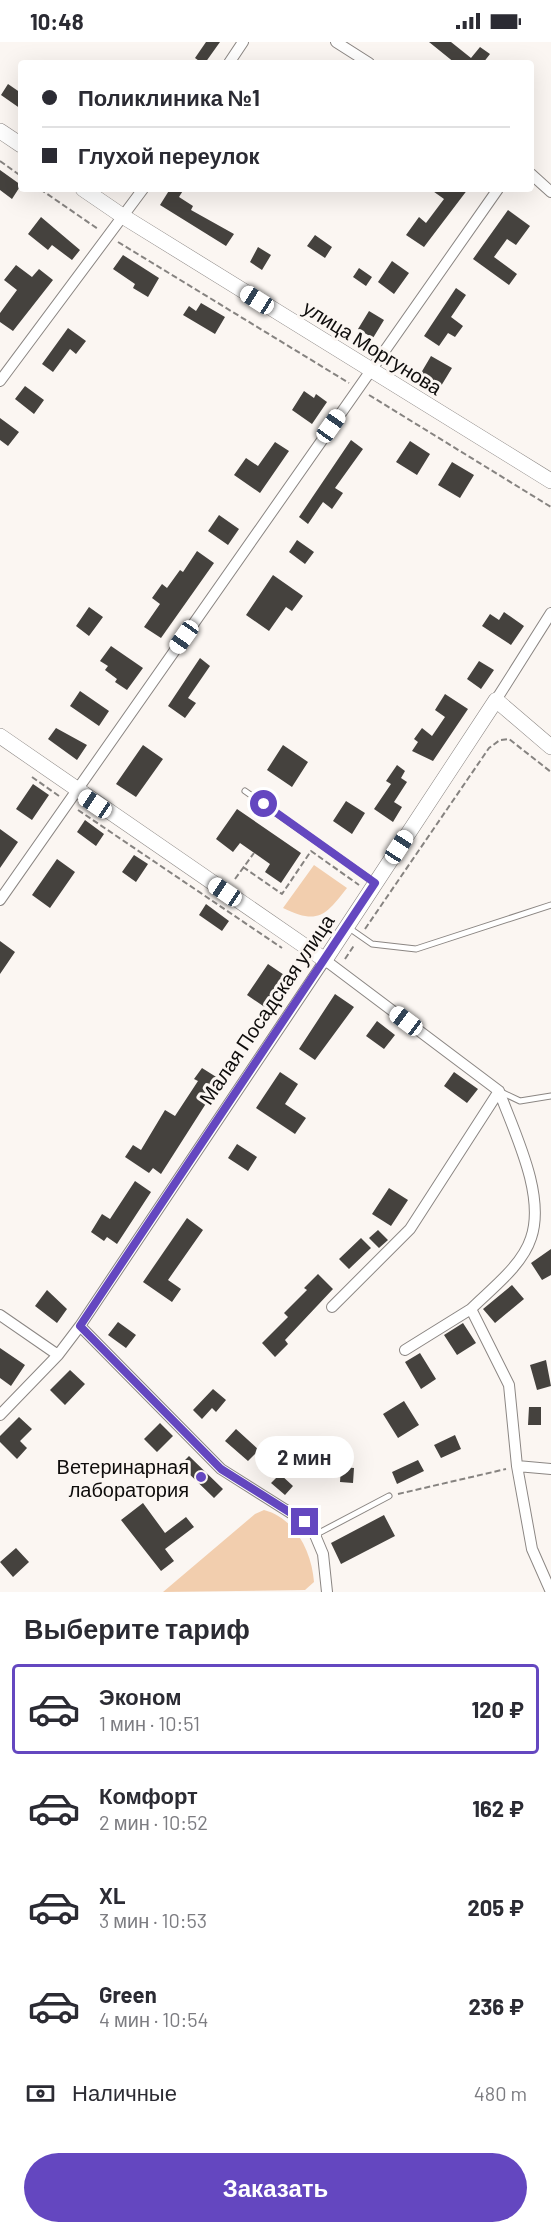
<!DOCTYPE html>
<html lang="ru">
<head>
<meta charset="utf-8">
<style>
	body { margin:0; font-family:Barlow,sans-serif; background:#f7f7f7; color:#2b2b33; height:100vh; display:flex; flex-direction:column; font-size:22px; white-space:nowrap }
	* { box-sizing:border-box; margin:0 }
	p { font-size:20px; color:#7c7c81 }
	.icon { flex:none; width:33px; height:33px; fill:none; stroke:currentColor; stroke-width:2; stroke-linecap:round; stroke-linejoin:round }
	.map { position:relative; height:1550px; overflow:hidden }
	.details { display:flex; flex-direction:column; background:#fff; flex:1 }
	.details>* { flex:none }
	.hud { position:absolute; left:18px; top:18px; width:516px; height:132px; border-radius:6px; box-shadow:0 6px 24px #0002; display:grid; align-content:center; height:132px; padding:0 24px; background:#fff }
	.end { position:absolute; width:27px; height:27px; margin:-14px; border:8px solid #6447c0; background:#fff; box-shadow:0 0 0 3px #fff }
	.from { border-radius:50% }
	.bubble { position:absolute; height:42px; border-radius:21px; background:#fff; box-shadow:0 6px 24px #0002; font-size:20px; font-weight:700; line-height:42px; text-align:center }
	.car { position:absolute; width:18px; height:36px; margin:-18px -9px; border-radius:8px; box-shadow:0 0 4px 2px #0007; background:linear-gradient(#fff 24%,#345 0 40%,#fff 0 76%,#345 0 86%,#fff 0) }
	.hud b { display:flex; align-items:center; gap:21px; height:57px; font-size:22px }
	.hud b+b { border-top:2px solid #e1e1e2 }
	.hud i { width:15px; height:15px; background:#2b2b33 }
	ul { padding:0; list-style:none }
	li { display:flex; align-items:center; gap:18px; height:90px; margin:0 12px 9px; padding:0 12px; border:3px solid transparent; border-radius:6px }
	li div { flex:1 }
	li b { display:block; font-size:22px }
	li em { font-style:normal; font-weight:700 }
	li.current { border-color:#6447c0 }
	li>.icon { width:54px; height:54px; stroke-width:1.5 }
	h2 { padding:0 24px; font-size:27px; line-height:72px }
	.pay { display:flex; align-items:center; gap:15px; height:66px; padding:0 24px; font-size:22px }
	.pay p { margin-inline-start:auto }
	.action { display:flex; gap:12px; margin-top:auto; padding:12px 24px }
	.action a { flex:1; height:69px; border-radius:36px; background:#6447c0; color:#fff; font-size:24px; font-weight:700; line-height:69px; text-align:center }
	.status { display:flex; justify-content:space-between; align-items:center; height:42px; padding:0 30px; background:#fff; direction:ltr }
	.status svg { height:16px; fill:currentColor }
	.map>svg:first-child { display:block }
</style>
</head>
<body>
<div class="status"><b>10:48</b><svg viewBox="0 0 49 12"><path d="M0 12V9h3v3zM5 12V6h3v6zM10 12V3h3v9zM15 12V0h3v12zM26 1h20v11H26zM47 4h2v5h-2z"/></svg></div>
<div class="map">
<svg width="551" height="1550" viewBox="0 0 551 1550">
	<rect width="100%" height="100%" fill="#fbf6f2"/>
	<path fill="#f2ceae" d="M 314,823 L 347,846 C 325,874 318,883 283,866 Z
		M 264,1468 C 295,1476 312,1510 314,1540 L 305,1548 L 163,1550 L 255,1472 Z"/>
	<path fill="#45423e" d="M 206,0 L 220,0 L 205,21 L 202,21 L 195,16 Z
		M 429,0 L 451,0 L 471,16 L 480,5 L 490,12 L 483,21 L 455,21 Z
		M 8,42 L 21,51 L 21,67 L 1,53 Z
		M 0,128 L 21,143 L 12,157 L 0,148 Z
		M 170,147 L 184,147 L 179,155 L 193,164 L 191,168 L 234,192 L 226,204 L 160,163 Z
		M 430,147 L 468,147 L 424,205 L 406,193 L 419,175 L 426,181 L 444,157 Z
		M 508,168 L 530,184 L 516,203 L 507,197 L 494,215 L 517,232 L 509,243 L 473,217 Z
		M 41,175 L 80,208 L 72,218 L 52,203 L 48,208 L 28,192 Z
		M 315,193 L 332,205 L 325,216 L 307,204 Z
		M 258,205 L 271,213 L 262,228 L 250,220 Z
		M 123,213 L 159,236 L 148,255 L 133,246 L 135,242 L 113,227 Z
		M 392,219 L 409,231 L 394,252 L 378,240 Z
		M 16,223 L 32,235 L 39,227 L 53,238 L 13,289 L 0,280 L 0,271 L 17,248 L 4,238 Z
		M 359,226 L 372,235 L 366,244 L 353,235 Z
		M 456,246 L 466,253 L 451,275 L 463,284 L 455,295 L 448,291 L 439,304 L 424,294 Z
		M 201,261 L 225,275 L 215,292 L 183,273 L 189,264 L 196,269 Z
		M 369,269 L 384,278 L 373,296 L 358,287 Z
		M 68,286 L 86,299 L 76,312 L 70,307 L 53,330 L 42,322 Z
		M 431,314 L 452,326 L 441,344 L 421,331 Z
		M 25,344 L 44,358 L 34,372 L 15,357 Z
		M 304,349 L 314,356 L 316,352 L 327,360 L 312,382 L 292,368 Z
		M 0,376 L 19,390 L 8,404 L 0,398 Z
		M 351,398 L 363,407 L 335,446 L 343,451 L 332,467 L 323,460 L 308,482 L 299,475 Z
		M 410,399 L 430,412 L 417,433 L 396,420 Z
		M 275,400 L 289,409 L 260,451 L 234,433 L 246,416 L 258,424 Z
		M 452,420 L 474,433 L 460,456 L 438,443 Z
		M 219,473 L 239,487 L 228,503 L 208,489 Z
		M 297,498 L 314,510 L 305,522 L 289,510 Z
		M 197,509 L 214,521 L 161,596 L 144,585 L 160,562 L 152,556 L 162,542 L 167,546 L 180,528 L 183,530 Z
		M 273,533 L 303,554 L 292,569 L 286,565 L 269,589 L 246,573 Z
		M 89,565 L 103,575 L 89,594 L 76,584 Z
		M 504,570 L 524,584 L 511,603 L 482,584 L 490,572 L 499,578 Z
		M 111,604 L 143,626 L 127,648 L 115,640 L 117,637 L 105,628 L 108,624 L 100,619 Z
		M 200,616 L 210,624 L 188,656 L 196,661 L 185,676 L 168,664 Z
		M 479,619 L 494,628 L 481,647 L 467,637 Z
		M 80,649 L 109,669 L 99,684 L 70,664 Z
		M 445,652 L 468,667 L 433,719 L 412,709 L 418,700 L 414,697 L 422,686 L 432,694 L 445,675 L 435,668 Z
		M 56,686 L 87,703 L 77,718 L 48,697 Z
		M 143,703 L 163,717 L 136,755 L 116,742 Z
		M 283,703 L 308,720 L 292,745 L 267,728 Z
		M 397,723 L 405,729 L 401,736 L 407,740 L 394,760 L 402,765 L 393,780 L 374,767 L 391,742 L 386,739 Z
		M 33,742 L 49,753 L 32,778 L 16,767 Z
		M 346,759 L 365,771 L 352,792 L 333,779 Z
		M 237,767 L 301,811 L 281,841 L 265,830 L 270,822 L 240,801 L 233,810 L 216,797 Z
		M 85,778 L 104,792 L 96,804 L 77,790 Z
		M 0,787 L 18,800 L 0,826 Z
		M 134,813 L 148,822 L 136,840 L 122,830 Z
		M 57,817 L 75,830 L 50,866 L 32,853 Z
		M 206,862 L 229,879 L 222,889 L 199,873 Z
		M 0,899 L 15,910 L 0,932 Z
		M 268,922 L 290,937 L 269,968 L 247,953 Z
		M 335,952 L 354,965 L 315,1018 L 299,1007 Z
		M 377,979 L 395,993 L 384,1007 L 366,994 Z
		M 202,1026 L 221,1038 L 161,1132 L 153,1126 L 149,1131 L 125,1115 L 133,1103 L 141,1108 L 165,1068 L 175,1074 L 198,1039 L 194,1037 Z
		M 280,1030 L 298,1042 L 285,1062 L 306,1076 L 295,1092 L 256,1066 Z
		M 454,1030 L 478,1047 L 467,1061 L 444,1044 Z
		M 237,1102 L 257,1115 L 248,1129 L 228,1116 Z
		M 135,1139 L 151,1150 L 117,1202 L 107,1195 L 104,1199 L 91,1190 L 102,1172 L 110,1177 Z
		M 389,1146 L 408,1158 L 391,1184 L 372,1172 Z
		M 187,1176 L 203,1188 L 168,1238 L 181,1247 L 172,1260 L 143,1240 Z
		M 378,1188 L 388,1198 L 379,1206 L 369,1196 Z
		M 361,1196 L 371,1206 L 349,1227 L 339,1217 Z
		M 551,1207 L 551,1233 L 542,1238 L 531,1221 Z
		M 318,1232 L 333,1247 L 285,1298 L 288,1302 L 275,1315 L 262,1301 L 288,1275 L 284,1271 L 307,1248 L 304,1246 Z
		M 512,1243 L 524,1257 L 495,1281 L 483,1267 Z
		M 47,1248 L 67,1267 L 57,1281 L 35,1264 Z
		M 118,1280 L 136,1293 L 126,1306 L 108,1293 Z
		M 463,1281 L 476,1301 L 457,1313 L 444,1293 Z
		M 0,1306 L 25,1323 L 11,1344 L 0,1336 Z
		M 420,1311 L 436,1337 L 421,1347 L 405,1320 Z
		M 546,1318 L 551,1344 L 537,1348 L 530,1323 Z
		M 70,1328 L 85,1342 L 65,1363 L 50,1348 Z
		M 213,1347 L 226,1358 L 216,1370 L 212,1366 L 202,1377 L 193,1368 Z
		M 404,1359 L 419,1383 L 398,1396 L 383,1372 Z
		M 529,1365 L 541,1365 L 541,1383 L 528,1383 Z
		M 19,1375 L 32,1387 L 20,1399 L 27,1406 L 17,1417 L 0,1400 L 0,1394 Z
		M 160,1381 L 173,1394 L 157,1410 L 144,1397 Z
		M 236,1387 L 259,1408 L 248,1419 L 225,1399 Z
		M 455,1393 L 461,1407 L 441,1416 L 434,1403 Z
		M 189,1414 L 223,1447 L 214,1456 L 180,1423 Z
		M 418,1418 L 424,1429 L 397,1442 L 392,1430 Z
		M 341,1425 L 354,1426 L 353,1441 L 340,1440 Z
		M 280,1432 L 293,1444 L 285,1453 L 271,1441 Z
		M 143,1461 L 165,1491 L 186,1475 L 194,1485 L 165,1507 L 174,1519 L 161,1529 L 121,1478 Z
		M 384,1473 L 395,1494 L 341,1522 L 331,1501 Z
		M 16,1506 L 29,1520 L 13,1535 L 0,1520 Z"/>
	<g fill="none" stroke-linecap="round" stroke-linejoin="round">
		<defs>
			<path id="lane" d="M 245,749 L 374,840
				M 349,886 L 372,902 L 416,907 L 551,863
				M 501,1050 L 520,1059 L 551,1054
				M 315,1493 L 389,1454"/>
			<path id="street" d="M 336,0 L 369,21
				M 229,21 L 243,0
				M 531,132 L 551,150
				M 0,339 L 143,147
				M 496,658 L 551,571
				M 0,858 L 498,147
				M 499,1049 C 514,1090 546,1153 531,1196 C 522,1224 491,1247 471,1267 L 509,1343 L 517,1424 L 532,1507 L 551,1550
				M 332,1265 L 410,1187 L 499,1049
				M 0,1273 L 58,1313
				M 80,1284 L 221,1427 L 305,1480 L 315,1493 L 323,1512 L 327,1550
				M 405,1308 L 471,1267
				M 0,1373 L 58,1313 L 80,1284 L 325,918 L 499,1049
				M 517,1424 L 551,1427"/>
			<path id="secondary" d="M 0,89 L 21,103
				M 83,147 L 124,175 L 551,439
				M 0,694 L 325,918 L 496,658 L 551,705"/>
		</defs>
		<use href="#lane" stroke="#8b8683" stroke-width="7"/>
		<use href="#street" stroke="#8b8683" stroke-width="12"/>
		<use href="#secondary" stroke="#8b8683" stroke-width="16"/>
		<path stroke="#868380" stroke-width="2" stroke-dasharray="6 3" stroke-linecap="butt" d="M 0,119 L 21,134
			M 40,147 L 98,187
			M 118,200 L 349,341
			M 369,353 L 551,465
			M 32,735 L 59,754
			M 78,768 L 282,906
			M 243,825 L 282,852 L 311,809 L 359,843
			M 235,837 L 254,811
			M 365,887 L 489,706 L 500,698 L 509,697 L 551,730
			M 345,917 L 355,902
			M 398,1452 L 506,1427"/>
		<use href="#lane" stroke="#fff" stroke-width="5"/>
		<use href="#street" stroke="#fff" stroke-width="10"/>
		<use href="#secondary" stroke="#fff" stroke-width="15"/>
	</g>
	<g fill="none" stroke-linecap="round" stroke-linejoin="round">
		<path stroke="#6447c0" stroke-width="8" d="M 264,762 L 375,841 L 80,1284 L 221,1427 L 305,1480"/>
	</g>
	<circle fill="#6447c0" stroke="#fbf6f2" stroke-width="2" cx="201" cy="1435" r="6"/>
	<g text-anchor="middle" dominant-baseline="central" stroke-width="6" stroke-linejoin="round" paint-order="stroke">
		<g font-size="20" fill="#0f0d0c" stroke="#fbf6f2">
			<text transform="translate(373 305) rotate(32)">улица Моргунова</text>
			<text transform="translate(266 967) rotate(-56)">Малая Посадская улица</text>
		</g>
		<g font-size="20" fill="#0f0d0c" stroke="#fbf6f2" text-anchor="end">
			<text x="189" y="1424">Ветеринарная<tspan x="189" dy="23">лаборатория</tspan></text>
		</g>
	</g>
</svg>
<i class="end from" style="left:264px;top:762px"></i>
<i class="end" style="left:305px;top:1480px"></i>
<div class="bubble" style="left:255px;top:1394px;width:99px">2 мин</div>
<i class="car" style="left:257px;top:258px;rotate:302deg"></i>
<i class="car" style="left:331px;top:384px;rotate:35deg"></i>
<i class="car" style="left:184px;top:595px;rotate:215deg"></i>
<i class="car" style="left:95px;top:762px;rotate:304deg"></i>
<i class="car" style="left:399px;top:805px;rotate:33deg"></i>
<i class="car" style="left:225px;top:850px;rotate:304deg"></i>
<i class="car" style="left:406px;top:979px;rotate:307deg"></i>
<div class="hud">
<b><i class="from"></i>Поликлиника №1</b>
<b><i></i>Глухой переулок</b>
</div>
</div>
<section class="details">
<h2>Выберите тариф</h2>
<ul>
<li class="current"><svg class="icon" aria-label="car" viewBox="0 0 24 24"><path d="M5 17H2v-5l4-1 3-4h7l3 4 3 1v5h-3M9 17h6M6 11h13"/><circle cx="7" cy="17" r="2"/><circle cx="17" cy="17" r="2"/></svg><div><b>Эконом</b><p>1 мин · 10:51</p></div><em>120 ₽</em></li>
<li><svg class="icon" aria-label="car" viewBox="0 0 24 24"><path d="M5 17H2v-5l4-1 3-4h7l3 4 3 1v5h-3M9 17h6M6 11h13"/><circle cx="7" cy="17" r="2"/><circle cx="17" cy="17" r="2"/></svg><div><b>Комфорт</b><p>2 мин · 10:52</p></div><em>162 ₽</em></li>
<li><svg class="icon" aria-label="car" viewBox="0 0 24 24"><path d="M5 17H2v-5l4-1 3-4h7l3 4 3 1v5h-3M9 17h6M6 11h13"/><circle cx="7" cy="17" r="2"/><circle cx="17" cy="17" r="2"/></svg><div><b>XL</b><p>3 мин · 10:53</p></div><em>205 ₽</em></li>
<li><svg class="icon" aria-label="car" viewBox="0 0 24 24"><path d="M5 17H2v-5l4-1 3-4h7l3 4 3 1v5h-3M9 17h6M6 11h13"/><circle cx="7" cy="17" r="2"/><circle cx="17" cy="17" r="2"/></svg><div><b>Green</b><p>4 мин · 10:54</p></div><em>236 ₽</em></li>
</ul>
<div class="pay"><svg class="icon" aria-label="cash" viewBox="0 0 24 24"><path d="M3 7h18v10H3z"/><circle cx="12" cy="12" r="2"/></svg>Наличные<p>480 m</p></div>
<div class="action"><a>Заказать</a></div>
</section>
</body>
</html>
